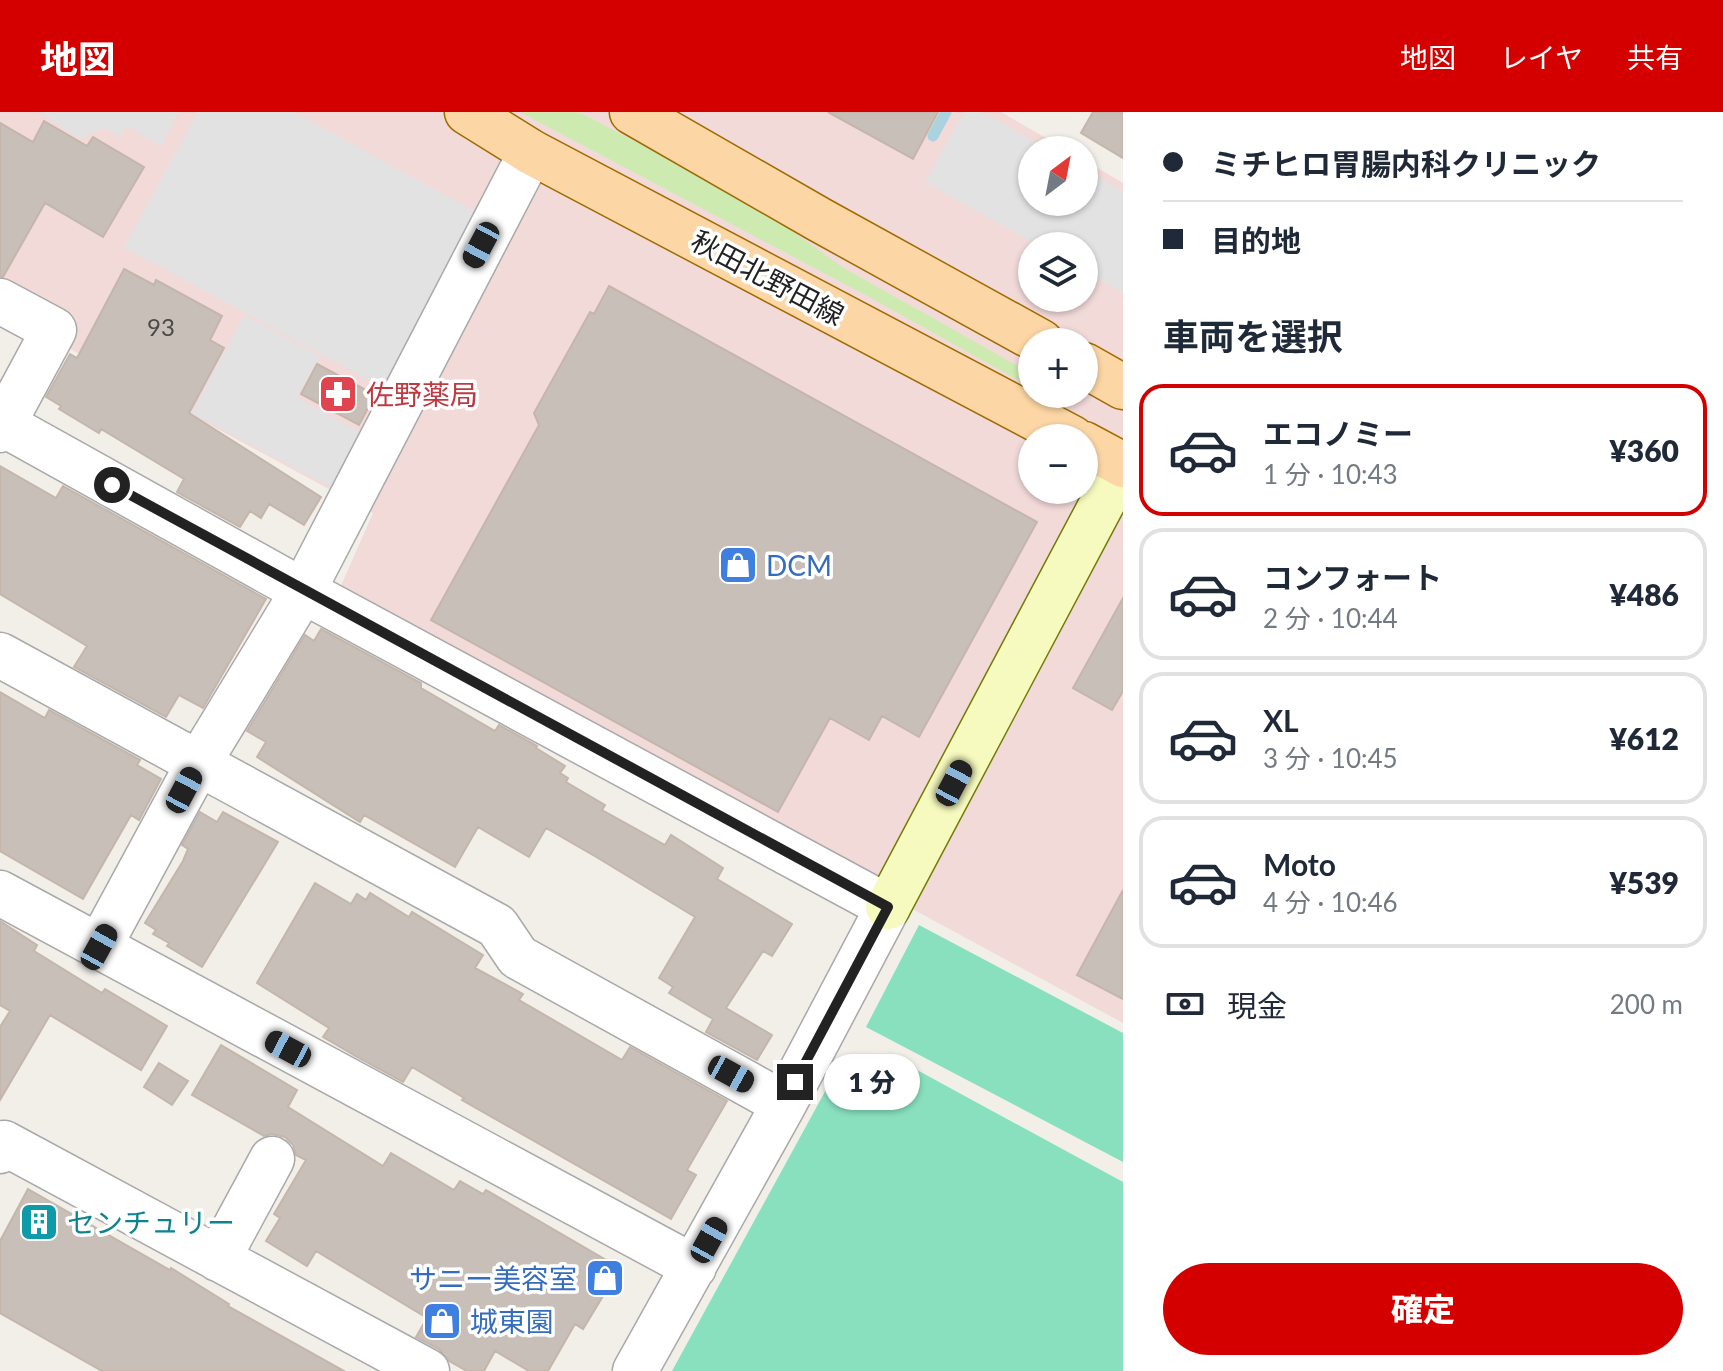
<!DOCTYPE html>
<html lang="ja">
<head>
<meta charset="utf-8">
<style>
	body { margin:0; font-family:Lato,"Noto Sans JP",sans-serif; background:#f2f2f3; color:#1f2937; height:100vh; display:flex; flex-direction:column; font-size:30px; white-space:nowrap }
	* { box-sizing:border-box; margin:0 }
	p { font-size:26px; color:#747a83 }
	.icon { flex:none; width:44px; height:44px; fill:none; stroke:currentColor; stroke-width:2; stroke-linecap:round; stroke-linejoin:round }
	.map { position:relative; flex:1; overflow:hidden }
	.drawer { display:flex; flex-direction:column; background:#fff; width:600px }
	.drawer>* { flex:none }
	.guide { display:grid; align-content:center; height:176px; padding:0 40px; background:#fff }
	.needle { width:52px; rotate:32deg }
	.tools { position:absolute; left:1018px; top:24px; display:grid; gap:16px }
	.tools a { display:grid; place-items:center; width:80px; height:80px; border-radius:50%; background:#fff; box-shadow:0 2px 6px #0004; font-size:40px }
	.end { position:absolute; width:36px; height:36px; margin:-18px; border:10px solid #222; background:#fff; box-shadow:0 0 0 4px #fff }
	.from { border-radius:50% }
	.bubble { position:absolute; height:56px; border-radius:28px; background:#fff; box-shadow:0 2px 6px #0004; font-size:26px; font-weight:800; line-height:56px; text-align:center }
	.car { position:absolute; width:24px; height:48px; margin:-24px -12px; border-radius:10px; box-shadow:0 0 6px 2px #0007; background:linear-gradient(#222 24%,#8ab4d8 0 40%,#222 0 76%,#8ab4d8 0 86%,#222 0) }
	.guide b { display:flex; align-items:center; gap:28px; height:76px; font-size:30px }
	.guide b+b { border-top:2px solid #e0e1e3 }
	.guide i { width:20px; height:20px; background:#1f2937 }
	ul { padding:0; list-style:none }
	li { display:flex; align-items:center; gap:24px; height:132px; margin:0 16px 12px; padding:0 24px; border:4px solid #e0e1e3; border-radius:24px }
	li div { flex:1 }
	li b { display:block; font-size:30px }
	li em { font-style:normal; font-weight:800 }
	li.selected { border-color:#d40000 }
	li>.icon { width:72px; height:72px; stroke-width:1.5 }
	h2 { padding:0 40px; font-size:36px; line-height:96px }
	.pay { display:flex; align-items:center; gap:20px; height:88px; padding:0 40px; font-size:30px }
	.pay p { margin-inline-start:auto }
	.primary-button { display:flex; gap:16px; margin-top:auto; padding:16px 40px }
	.primary-button a { flex:1; height:92px; border-radius:48px; background:#d40000; color:#fff; font-size:32px; font-weight:800; line-height:92px; text-align:center }
	header { display:flex; align-items:center; gap:48px; box-sizing:border-box; height:112px; padding:0 40px; background:#d40000; color:#fff }
	header strong { font-size:38px }
	nav { display:flex; gap:44px; margin-inline-start:auto; font-size:28px }
	main { display:flex; flex:1; min-height:0 }
	.map>svg:first-child { display:block }
</style>
</head>
<body>
<header>
<strong>地図</strong>
<nav><a>地図</a><a>レイヤ</a><a>共有</a></nav>
</header>
<main>
<div class="map">
<svg width="1123" height="1259" viewBox="0 0 1123 1259">
	<rect width="100%" height="100%" fill="#f2efe9"/>
	<path fill="#f2dad9" fill-rule="evenodd" d="M 0,0 L 1001,0 L 1067,38 L 1032,38 L 1032,90 L 1084,90 L 1084,48 L 1123,71 L 1123,911 L 336,485 L 373,401 L 0,199 ZM 1032,134 L 1084,134 L 1084,186 L 1032,186 ZM 1032,230 L 1084,230 L 1084,282 L 1032,282 ZM 1032,326 L 1084,326 L 1084,378 L 1032,378 Z"/>
	<path fill="#cdebb0" d="M 520,0 L 579,0 L 756,93 L 842,155 L 1032,262 L 1032,276 L 871,186 Z"/>
	<path fill="#88e0be" d="M 919,813 L 1123,921 L 1123,1050 L 866,915 Z
		M 895,946 L 1123,1070 L 1123,1259 L 672,1259 L 839,954 Z"/>
	<path fill="#e2e2e2" d="M 38,0 L 179,0 L 161,34 L 126,14 L 120,25 L 105,16 L 80,27 Z
		M 198,0 L 294,0 L 478,101 L 383,276 L 124,135 Z
		M 964,0 L 982,0 L 1050,38 L 1032,38 L 1032,90 L 1084,90 L 1084,57 L 1123,79 L 1123,181 L 1084,159 L 1084,134 L 1039,134 L 925,70 Z
		M 244,203 L 320,244 L 297,286 L 362,321 L 333,376 L 192,301 Z"/>
	<g fill="none" stroke-linecap="round" stroke-linejoin="round">
		<path stroke="#aad3df" stroke-width="11" d="M 933,24 L 946,0"/>
	</g>
	<path fill="#c7bfb8" stroke="#c4b6ab" stroke-width="2" d="M 828,0 L 938,0 L 913,47 Z
		M 1093,0 L 1123,0 L 1123,46 L 1081,21 Z
		M 44,9 L 87,34 L 93,25 L 144,55 L 103,125 L 45,91 L 3,165 L 0,164 L 0,11 L 33,30 Z
		M 124,157 L 154,173 L 156,168 L 222,204 L 210,228 L 224,236 L 189,301 L 321,385 L 304,413 L 269,392 L 261,406 L 250,399 L 240,415 L 177,380 L 184,367 L 101,317 L 99,321 L 59,297 L 61,294 L 46,285 L 70,242 L 77,246 Z
		M 609,174 L 1037,410 L 919,625 L 882,604 L 869,628 L 830,606 L 778,700 L 431,508 L 539,313 L 534,301 L 590,200 L 594,202 Z
		M 317,252 L 375,283 L 359,313 L 301,282 Z
		M 0,354 L 56,386 L 63,374 L 266,487 L 203,596 L 179,583 L 166,605 L 74,555 L 87,534 L 0,482 Z
		M 1123,486 L 1123,579 L 1112,598 L 1073,576 Z
		M 321,517 L 421,571 L 421,576 L 495,619 L 499,613 L 537,634 L 536,636 L 565,654 L 560,661 L 568,666 L 566,670 L 605,693 L 602,698 L 665,733 L 671,723 L 723,756 L 717,767 L 792,812 L 772,844 L 763,839 L 726,896 L 772,923 L 757,948 L 706,920 L 713,907 L 669,881 L 673,875 L 659,866 L 695,805 L 598,746 L 546,716 L 529,745 L 478,715 L 455,755 L 364,703 L 360,710 L 257,645 L 266,630 L 247,619 L 305,523 L 314,529 Z
		M 0,580 L 45,606 L 49,598 L 140,648 L 137,653 L 161,667 L 139,708 L 131,703 L 83,787 L 0,739 Z
		M 200,700 L 217,710 L 223,700 L 278,730 L 202,855 L 167,834 L 169,831 L 153,822 L 156,818 L 145,811 L 183,749 L 188,737 L 182,733 Z
		M 315,771 L 351,792 L 357,782 L 366,788 L 370,781 L 409,805 L 412,800 L 483,843 L 475,856 L 523,882 L 519,888 L 622,948 L 630,935 L 727,989 L 687,1058 L 696,1063 L 671,1107 L 462,988 L 464,986 L 412,955 L 403,970 L 357,945 L 323,925 L 329,916 L 257,871 Z
		M 1123,778 L 1123,887 L 1077,863 Z
		M 0,809 L 37,833 L 34,839 L 102,881 L 105,877 L 167,914 L 141,958 L 50,903 L 0,988 L 0,915 L 10,899 L 0,893 Z
		M 221,933 L 297,978 L 288,995 L 383,1054 L 391,1041 L 454,1078 L 460,1069 L 483,1082 L 486,1078 L 620,1156 L 583,1217 L 575,1212 L 548,1259 L 529,1259 L 495,1239 L 484,1259 L 467,1259 L 449,1249 L 439,1237 L 416,1225 L 427,1206 L 316,1139 L 307,1154 L 266,1129 L 280,1106 L 274,1102 L 306,1048 L 296,1043 L 293,1033 L 285,1025 L 272,1022 L 264,1024 L 192,983 Z
		M 159,951 L 188,969 L 172,993 L 144,975 Z
		M 28,1077 L 170,1158 L 171,1156 L 229,1192 L 228,1194 L 344,1259 L 102,1259 L 0,1201 L 0,1129 Z"/>
	<g fill="none" stroke-linecap="round" stroke-linejoin="round">
		<defs>
			<path id="street" d="M 0,189 L 54,218 L 0,318
				M 3,312 L 303,479 L 888,795 L 784,992 L 635,1259
				M 0,543 L 497,814 L 518,845 L 784,992
				M 0,781 L 694,1155
				M 99,835 L 198,652 L 303,479 L 531,40
				M 0,1039 L 4,1031 L 427,1259
				M 218,1147 L 272,1047"/>
			<path id="secondary" d="M 888,795 L 1123,352"/>
			<path id="primary" d="M 467,0 L 531,40 L 1072,326
				M 632,0 L 820,108 L 1041,230
				M 1084,253 L 1123,275
				M 1084,332 L 1123,353"/>
		</defs>
		<use href="#street" stroke="#a9a9a9" stroke-width="47"/>
		<use href="#secondary" stroke="#707d05" stroke-width="47"/>
		<use href="#primary" stroke="#a06b00" stroke-width="47"/>
		<use href="#street" stroke="#fff" stroke-width="44"/>
		<use href="#secondary" stroke="#f7fabf" stroke-width="44"/>
		<use href="#primary" stroke="#fcd6a4" stroke-width="44"/>
	</g>
	<g fill="none" stroke-linecap="round" stroke-linejoin="round">
		<path stroke="#222" stroke-width="10" d="M 112,373 L 888,795 L 795,970"/>
	</g>
	<defs>
		<symbol id="pharmacy-square" viewBox="-11 -11 22 22"><rect x="-9" y="-9" width="18" height="18" rx="4" fill="#e0444e" stroke="#fff"/><path d="M-2-6h4v4h4v4h-4v4h-4v-4h-4v-4h4Z" fill="#fff"/></symbol>
		<symbol id="shop-square" viewBox="-11 -11 22 22"><rect x="-9" y="-9" width="18" height="18" rx="4" fill="#3f7fe0" stroke="#fff"/><path d="M-5-2.5h2.3a2.7 3.5 0 0 1 5.4 0H5L5.5 6h-11ZM-1.5-2.5h3a1.5 2.3 0 0 0-3 0Z" fill="#fff"/></symbol>
		<symbol id="building-square" viewBox="-11 -11 22 22"><rect x="-9" y="-9" width="18" height="18" rx="4" fill="#0f9aa8" stroke="#fff"/><path d="M-4-6H4V6H1V3H-1V6H-4ZM-2.5-4.3h1.7v1.8h-1.7ZM.8-4.3h1.7v1.8H.8ZM-2.5-1h1.7V.8h-1.7ZM.8-1h1.7V.8H.8Z" fill="#fff"/></symbol>
	</defs>
	<g fill-rule="evenodd">
		<use href="#pharmacy-square" x="316" y="260" width="44" height="44"/>
		<use href="#shop-square" x="716" y="431" width="44" height="44"/>
		<use href="#building-square" x="17" y="1088" width="44" height="44"/>
		<use href="#shop-square" x="583" y="1144" width="44" height="44"/>
		<use href="#shop-square" x="420" y="1187" width="44" height="44"/>
	</g>
	<g text-anchor="middle" dominant-baseline="central" stroke-width="7" stroke-linejoin="round" paint-order="stroke">
		<g font-size="24" fill="#4b4948">
			<text x="161" y="214">93</text>
		</g>
		<g font-size="28" fill="#222" stroke="#fff">
			<text transform="translate(768 165) rotate(28)">秋田北野田線</text>
		</g>
		<g font-size="28" fill="#be3a42" stroke="#fff" text-anchor="start">
			<text x="366" y="282">佐野薬局</text>
		</g>
		<g font-size="28" fill="#366cbe" stroke="#fff" text-anchor="start">
			<text x="766" y="453">DCM</text>
			<text x="577" y="1166" text-anchor="end">サニー美容室</text>
			<text x="470" y="1209">城東園</text>
		</g>
		<g font-size="28" fill="#0d838f" stroke="#fff" text-anchor="start">
			<text x="67" y="1110">センチュリー</text>
		</g>
	</g>
</svg>
<div class="tools">
<a><svg class="needle" viewBox="-14 -14 28 28"><path d="M0-13l5 13h-10z" fill="#e53935"/><path d="M0 13l5-13h-10z" fill="#747a83"/></svg></a>
<a><svg class="icon" aria-label="layers" viewBox="0 0 24 24"><path d="M12 4l9 5-9 5-9-5zM3 14l9 5 9-5"/></svg></a>
<a>+</a>
<a>−</a>
</div>
<i class="end from" style="left:112px;top:373px"></i>
<i class="end" style="left:795px;top:970px"></i>
<div class="bubble" style="left:824px;top:942px;width:96px">1 分</div>
<i class="car" style="left:481px;top:133px;rotate:208deg"></i>
<i class="car" style="left:954px;top:671px;rotate:28deg"></i>
<i class="car" style="left:184px;top:678px;rotate:28deg"></i>
<i class="car" style="left:99px;top:835px;rotate:29deg"></i>
<i class="car" style="left:288px;top:937px;rotate:298deg"></i>
<i class="car" style="left:731px;top:962px;rotate:119deg"></i>
<i class="car" style="left:709px;top:1128px;rotate:29deg"></i>
</div>
<section class="drawer">
<div class="guide">
<b><i class="from"></i>ミチヒロ胃腸内科クリニック</b>
<b><i></i>目的地</b>
</div>
<h2>車両を選択</h2>
<ul>
<li class="selected"><svg class="icon" aria-label="car" viewBox="0 0 24 24"><path d="M5 17H2v-5l4-1 3-4h7l3 4 3 1v5h-3M9 17h6M6 11h13"/><circle cx="7" cy="17" r="2"/><circle cx="17" cy="17" r="2"/></svg><div><b>エコノミー</b><p>1 分 · 10:43</p></div><em>¥360</em></li>
<li><svg class="icon" aria-label="car" viewBox="0 0 24 24"><path d="M5 17H2v-5l4-1 3-4h7l3 4 3 1v5h-3M9 17h6M6 11h13"/><circle cx="7" cy="17" r="2"/><circle cx="17" cy="17" r="2"/></svg><div><b>コンフォート</b><p>2 分 · 10:44</p></div><em>¥486</em></li>
<li><svg class="icon" aria-label="car" viewBox="0 0 24 24"><path d="M5 17H2v-5l4-1 3-4h7l3 4 3 1v5h-3M9 17h6M6 11h13"/><circle cx="7" cy="17" r="2"/><circle cx="17" cy="17" r="2"/></svg><div><b>XL</b><p>3 分 · 10:45</p></div><em>¥612</em></li>
<li><svg class="icon" aria-label="car" viewBox="0 0 24 24"><path d="M5 17H2v-5l4-1 3-4h7l3 4 3 1v5h-3M9 17h6M6 11h13"/><circle cx="7" cy="17" r="2"/><circle cx="17" cy="17" r="2"/></svg><div><b>Moto</b><p>4 分 · 10:46</p></div><em>¥539</em></li>
</ul>
<div class="pay"><svg class="icon" aria-label="cash" viewBox="0 0 24 24"><path d="M3 7h18v10H3z"/><circle cx="12" cy="12" r="2"/></svg>現金<p>200 m</p></div>
<div class="primary-button"><a>確定</a></div>
</section>
</main>
</body>
</html>
